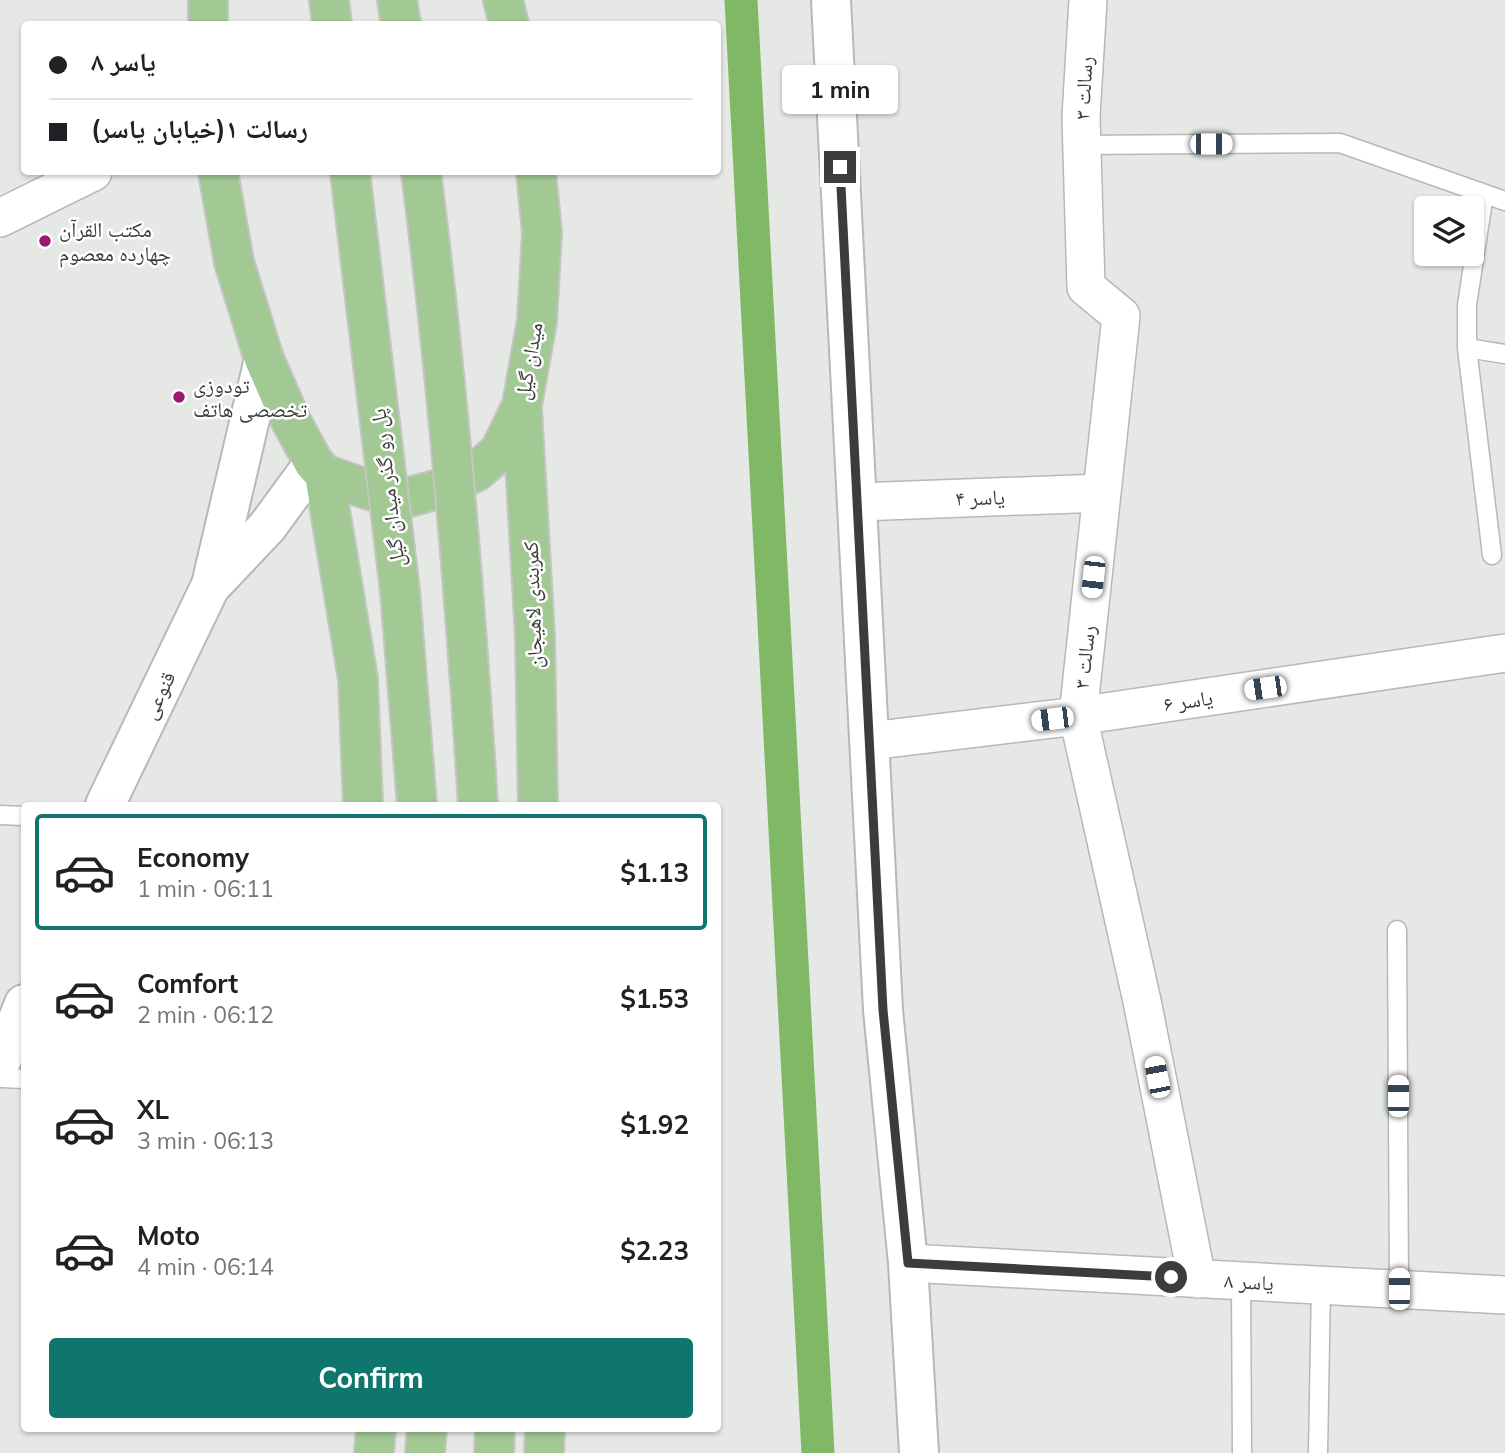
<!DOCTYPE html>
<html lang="en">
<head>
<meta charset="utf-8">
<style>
	body { margin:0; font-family:Mulish,"Noto Naskh Arabic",sans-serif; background:#f2f2f2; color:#202124; height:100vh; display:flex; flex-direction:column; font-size:26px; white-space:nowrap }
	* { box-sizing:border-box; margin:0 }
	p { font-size:23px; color:#757577 }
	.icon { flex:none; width:38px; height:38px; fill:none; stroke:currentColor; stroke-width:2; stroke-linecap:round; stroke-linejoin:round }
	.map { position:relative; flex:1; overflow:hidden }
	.sheet { position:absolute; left:21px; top:802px; width:700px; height:630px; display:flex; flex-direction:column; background:#fff; border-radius:7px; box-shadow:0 2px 5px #0004 }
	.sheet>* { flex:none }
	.hud { position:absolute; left:21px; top:21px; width:700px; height:154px; border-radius:7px; box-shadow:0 2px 5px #0004; display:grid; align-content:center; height:154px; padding:0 28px; background:#fff }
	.tools { position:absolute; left:1414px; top:196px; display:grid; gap:14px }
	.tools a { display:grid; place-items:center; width:70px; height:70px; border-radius:7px; background:#fff; box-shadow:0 2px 5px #0004; font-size:35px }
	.end { position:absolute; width:32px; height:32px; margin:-16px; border:9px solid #3c3d3b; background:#fff; box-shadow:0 0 0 4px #fff }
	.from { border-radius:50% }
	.bubble { position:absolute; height:49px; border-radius:7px; background:#fff; box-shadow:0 2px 5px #0004; font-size:23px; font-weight:700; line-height:49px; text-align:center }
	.car { position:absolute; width:21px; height:42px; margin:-21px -10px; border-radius:9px; box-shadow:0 0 5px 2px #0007; background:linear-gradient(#fff 24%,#345 0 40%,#fff 0 76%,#345 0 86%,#fff 0) }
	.hud b { display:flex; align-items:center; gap:24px; height:66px; font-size:26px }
	.hud b+b { border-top:2px solid #e0e0e0 }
	.hud i { width:18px; height:18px; background:#202124 }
	ul { padding:12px 0 0; list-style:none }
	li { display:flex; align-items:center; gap:21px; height:116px; margin:0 14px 10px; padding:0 14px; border:4px solid transparent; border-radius:7px }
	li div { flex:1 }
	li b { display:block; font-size:26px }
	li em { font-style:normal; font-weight:700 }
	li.on { border-color:#0f766e }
	li>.icon { width:63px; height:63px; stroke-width:1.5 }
	.cta { display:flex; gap:14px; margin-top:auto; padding:14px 28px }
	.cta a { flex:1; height:80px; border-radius:7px; background:#0f766e; color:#fff; font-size:28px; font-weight:700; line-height:80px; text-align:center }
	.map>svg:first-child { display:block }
</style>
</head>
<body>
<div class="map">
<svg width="1505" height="1453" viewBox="0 0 1505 1453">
	<rect width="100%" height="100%" fill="#e5e8e4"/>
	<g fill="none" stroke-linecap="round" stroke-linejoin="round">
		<path stroke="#7fb965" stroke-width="33" d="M 741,0 L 818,1453"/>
		<defs>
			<path id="service" d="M 1081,145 L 1340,143 L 1505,201
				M 1484,194 L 1467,305 L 1467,348 L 1505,354
				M 1467,348 L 1492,555
				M 0,815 L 24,816
				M 1397,930 L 1399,1289
				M 0,1078 L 24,1079
				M 1241,1281 L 1242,1453
				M 1318,1453 L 1321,1285"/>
			<path id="minor" d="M 1088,0 L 1081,117 L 1086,287 L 1121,316 L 1078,716 L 1142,1001 L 1197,1279
				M 0,218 L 93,172
				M 858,502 L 1102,493
				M 870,741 L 1078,716 L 1505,653
				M 908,1263 L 1505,1295"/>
			<path id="tertiary" d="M 831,0 L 883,1010 L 908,1263 L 919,1453"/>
			<path id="secondary" d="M 213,584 L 267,527 L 314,463
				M 105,805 L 211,585 L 264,359
				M 0,1064 L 24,1004"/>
			<path id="trunk" d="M 329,0 L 332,24
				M 397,0 L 401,24
				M 503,0 L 509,24
				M 208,24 L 208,0
				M 218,172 L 234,262 L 264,359 L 291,421 L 314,463 L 324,474 L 369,490 L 409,497 L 443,488 L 477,471 L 500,451 L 522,405 L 537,321 L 542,233 L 536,172
				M 522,409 L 535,637 L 538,805
				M 324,474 L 358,679 L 363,805
				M 374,1453 L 376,1428
				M 425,1453 L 427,1428
				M 494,1453 L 495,1428
				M 544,1453 L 545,1428"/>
		</defs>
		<use href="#service" stroke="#b7b9b6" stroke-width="21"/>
		<use href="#minor" stroke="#b7b9b6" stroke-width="40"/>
		<use href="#tertiary" stroke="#b7b9b6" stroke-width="42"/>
		<use href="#secondary" stroke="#b7b9b6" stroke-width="42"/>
		<use href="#trunk" stroke="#c4c5c4" stroke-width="42"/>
		<use href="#service" stroke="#fff" stroke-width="18"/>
		<use href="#minor" stroke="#fff" stroke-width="37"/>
		<use href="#tertiary" stroke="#fff" stroke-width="38"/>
		<use href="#secondary" stroke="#fff" stroke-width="38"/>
		<use href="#trunk" stroke="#a2c893" stroke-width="38"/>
		<defs>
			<path id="trunk-bridge" d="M 350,172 L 400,591 L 417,805
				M 421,172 C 448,382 465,593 478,805"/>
		</defs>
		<use href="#trunk-bridge" stroke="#c4c5c4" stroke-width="42" stroke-linecap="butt"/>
		<use href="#trunk-bridge" stroke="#a2c893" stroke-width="38"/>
	</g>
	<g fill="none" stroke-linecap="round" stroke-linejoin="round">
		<path stroke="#3c3d3b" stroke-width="9" d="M 840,167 L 883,1010 L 908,1263 L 1171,1277"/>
	</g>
	<g fill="#9b196e" stroke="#fff" stroke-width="2.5">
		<circle cx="45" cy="241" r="7"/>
		<circle cx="179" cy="397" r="7"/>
	</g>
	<g text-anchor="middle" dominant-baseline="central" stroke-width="5" stroke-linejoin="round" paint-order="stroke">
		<g font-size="21" fill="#3c3d3b" stroke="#fff">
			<text transform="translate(1083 88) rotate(-87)">رسالت ۳</text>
			<text transform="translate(528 361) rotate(-80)">میدان گیل</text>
			<text transform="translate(387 488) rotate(-97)">پل رو گذر میدان گیل</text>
			<text transform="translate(980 497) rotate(-2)">یاسر ۴</text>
			<text transform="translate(532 605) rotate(-92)">کمربندی لاهیجان</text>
			<text transform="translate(1084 657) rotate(-84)">رسالت ۳</text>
			<text transform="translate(158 695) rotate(-64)">قنوعی</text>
			<text transform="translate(1188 700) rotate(-8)">یاسر ۶</text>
			<text transform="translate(1249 1281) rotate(3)">یاسر ۸</text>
		</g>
		<g font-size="21" fill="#3c3d3b" stroke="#fff" text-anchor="start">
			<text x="59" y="229">مکتب القرآن<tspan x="59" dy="24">چهارده معصوم</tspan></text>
			<text x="193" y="385">تودوزی<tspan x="193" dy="24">تخصصی هاتف</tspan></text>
		</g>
	</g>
</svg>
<div class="tools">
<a><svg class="icon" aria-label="layers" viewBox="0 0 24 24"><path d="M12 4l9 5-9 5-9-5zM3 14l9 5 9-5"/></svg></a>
</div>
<i class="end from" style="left:1171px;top:1277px"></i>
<i class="end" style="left:840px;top:167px"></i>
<div class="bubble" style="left:782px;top:65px;width:116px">1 min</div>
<i class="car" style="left:1211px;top:144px;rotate:90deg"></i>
<i class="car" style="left:1093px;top:577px;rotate:186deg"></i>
<i class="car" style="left:1265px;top:688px;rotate:262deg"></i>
<i class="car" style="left:1052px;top:719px;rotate:263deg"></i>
<i class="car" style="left:1157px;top:1077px;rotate:349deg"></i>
<i class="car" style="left:1398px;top:1096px;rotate:0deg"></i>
<i class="car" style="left:1399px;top:1289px;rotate:0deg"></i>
<div class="hud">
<b><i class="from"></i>یاسر ۸</b>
<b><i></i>رسالت ۱(خیابان یاسر)</b>
</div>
<section class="sheet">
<ul>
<li class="on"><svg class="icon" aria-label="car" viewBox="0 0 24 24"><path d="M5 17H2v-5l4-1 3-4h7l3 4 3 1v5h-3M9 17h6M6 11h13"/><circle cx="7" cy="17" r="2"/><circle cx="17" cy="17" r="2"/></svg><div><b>Economy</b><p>1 min · 06:11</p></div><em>$1.13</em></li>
<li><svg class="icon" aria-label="car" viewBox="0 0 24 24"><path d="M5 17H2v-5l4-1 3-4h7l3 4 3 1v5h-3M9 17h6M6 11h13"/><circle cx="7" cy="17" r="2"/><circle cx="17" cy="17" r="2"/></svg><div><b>Comfort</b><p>2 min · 06:12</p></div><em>$1.53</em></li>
<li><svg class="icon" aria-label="car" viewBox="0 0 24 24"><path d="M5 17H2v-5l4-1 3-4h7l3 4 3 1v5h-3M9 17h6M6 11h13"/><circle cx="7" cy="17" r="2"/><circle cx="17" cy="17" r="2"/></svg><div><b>XL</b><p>3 min · 06:13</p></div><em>$1.92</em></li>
<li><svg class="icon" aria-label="car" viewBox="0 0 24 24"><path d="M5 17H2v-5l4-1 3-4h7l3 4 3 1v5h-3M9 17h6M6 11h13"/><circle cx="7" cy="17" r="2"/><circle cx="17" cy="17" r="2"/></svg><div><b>Moto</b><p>4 min · 06:14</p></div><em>$2.23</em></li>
</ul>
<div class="cta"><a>Confirm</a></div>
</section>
</div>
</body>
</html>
